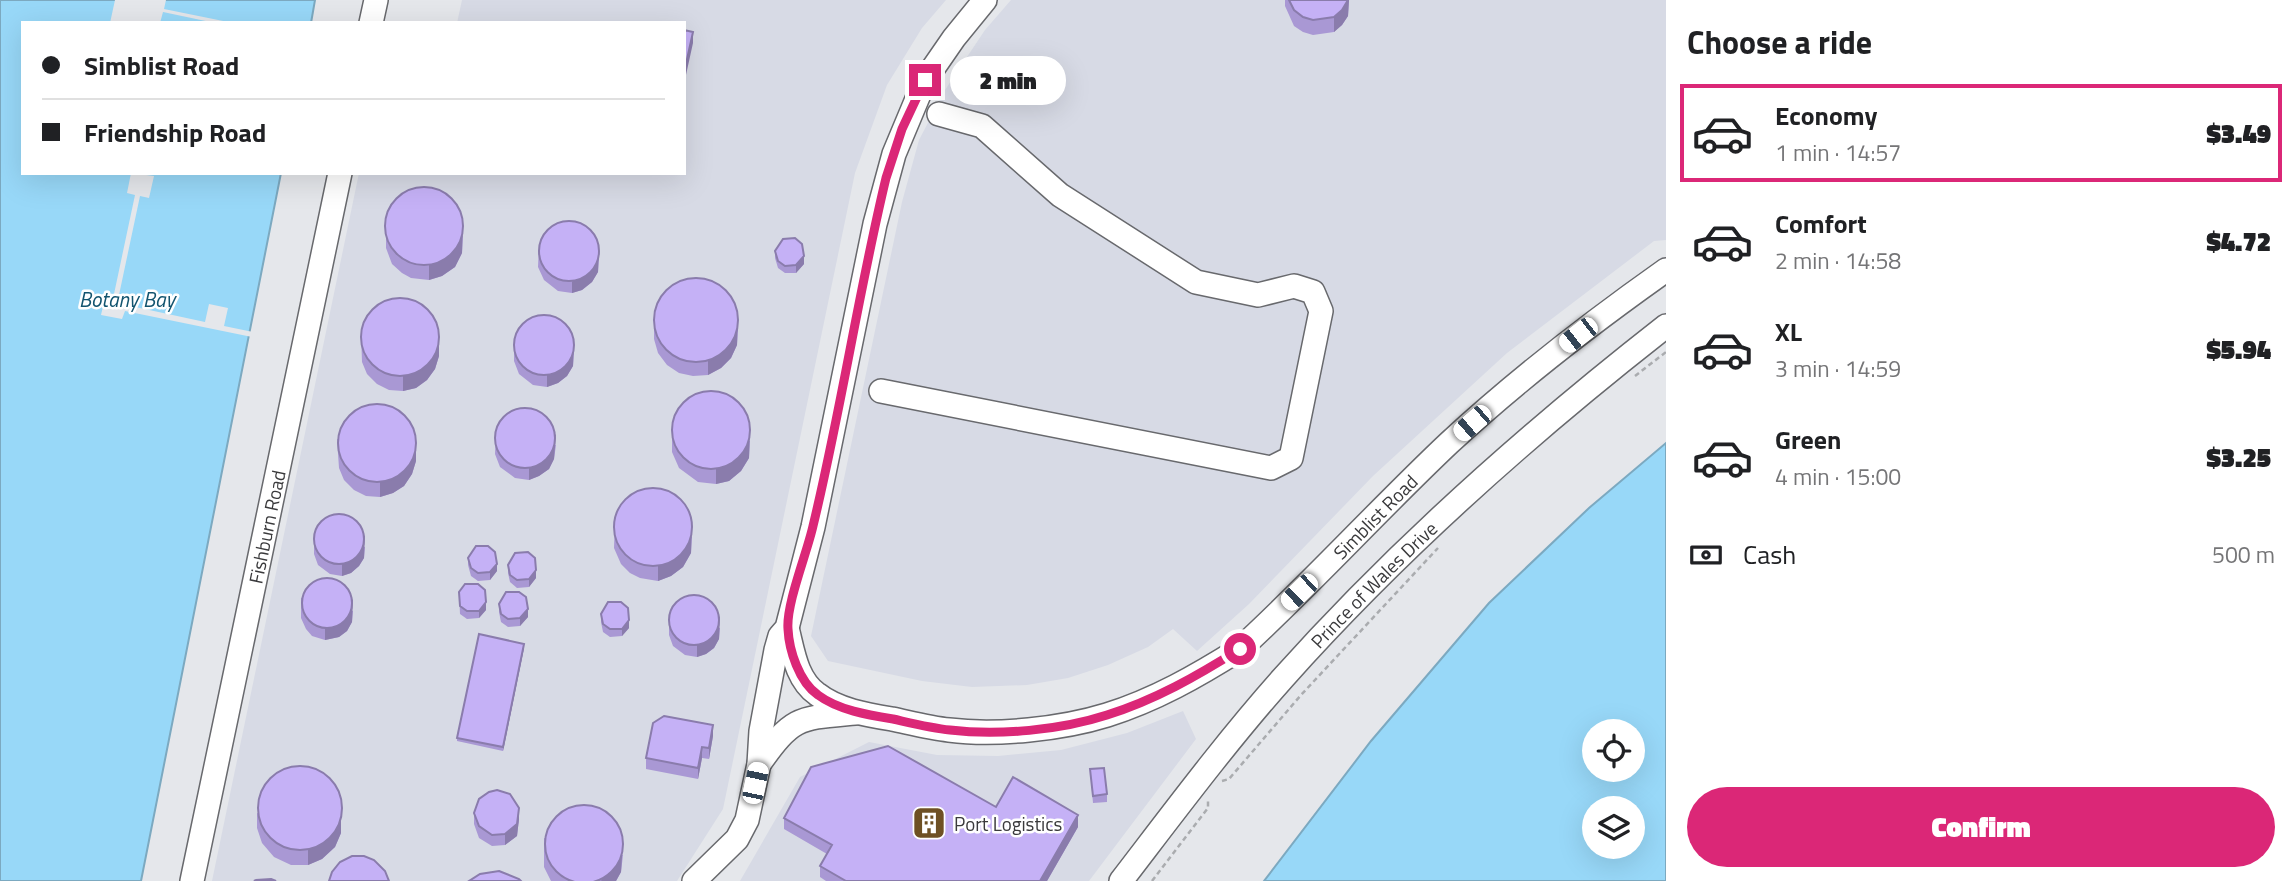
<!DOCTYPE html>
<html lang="en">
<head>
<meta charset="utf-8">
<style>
	body { margin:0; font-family:"Titillium Web",sans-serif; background:#f6f6f6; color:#202124; height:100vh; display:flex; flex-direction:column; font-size:26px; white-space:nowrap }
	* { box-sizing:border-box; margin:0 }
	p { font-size:23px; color:#757577 }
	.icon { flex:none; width:38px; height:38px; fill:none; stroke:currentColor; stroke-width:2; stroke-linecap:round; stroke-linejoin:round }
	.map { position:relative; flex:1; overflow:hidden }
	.details { display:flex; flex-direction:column; background:#fff; width:630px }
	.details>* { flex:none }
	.banner { position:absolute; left:21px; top:21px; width:665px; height:154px; border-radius:0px; box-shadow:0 7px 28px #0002; display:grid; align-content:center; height:154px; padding:0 21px; background:#fff }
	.buttons { position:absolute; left:1582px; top:719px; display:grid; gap:14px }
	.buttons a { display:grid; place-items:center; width:63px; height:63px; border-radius:50%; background:#fff; box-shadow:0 7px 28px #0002; font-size:35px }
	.end { position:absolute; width:32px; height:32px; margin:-16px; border:9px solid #db2777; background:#fff; box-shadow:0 0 0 4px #fff }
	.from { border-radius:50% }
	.bubble { position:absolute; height:49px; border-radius:24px; background:#fff; box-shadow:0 7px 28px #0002; font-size:23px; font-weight:800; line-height:49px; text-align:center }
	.car { position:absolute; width:21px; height:42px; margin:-21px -10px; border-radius:9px; box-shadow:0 0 5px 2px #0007; background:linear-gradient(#fff 24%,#345 0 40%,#fff 0 76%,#345 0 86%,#fff 0) }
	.banner b { display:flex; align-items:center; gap:24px; height:66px; font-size:26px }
	.banner b+b { border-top:2px solid #e0e0e0 }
	.banner i { width:18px; height:18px; background:#202124 }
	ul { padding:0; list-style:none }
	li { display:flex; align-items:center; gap:21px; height:98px; margin:0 14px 10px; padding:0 7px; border:4px solid transparent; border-radius:0px }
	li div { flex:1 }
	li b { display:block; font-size:26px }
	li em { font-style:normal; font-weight:800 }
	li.on { border-color:#db2777 }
	li>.icon { width:63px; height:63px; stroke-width:1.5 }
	h2 { padding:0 21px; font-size:32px; line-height:84px }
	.pay { display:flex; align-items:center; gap:18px; height:77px; padding:0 21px; font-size:26px }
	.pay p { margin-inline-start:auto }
	.button { display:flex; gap:14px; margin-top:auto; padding:14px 21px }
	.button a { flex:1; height:80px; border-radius:42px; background:#db2777; color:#fff; font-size:28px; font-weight:800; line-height:80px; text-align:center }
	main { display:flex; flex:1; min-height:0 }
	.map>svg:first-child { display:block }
</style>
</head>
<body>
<main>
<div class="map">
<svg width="1666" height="881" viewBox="0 0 1666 881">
	<rect width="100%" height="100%" fill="#e5e7eb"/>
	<path fill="#d7dae5" d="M 462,0 L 946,0 L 922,28 L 887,85 L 855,173 L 723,809 L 677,881 L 212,881 L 359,173 L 684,173 L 684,23 L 457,23 Z
		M 1011,0 L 1666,0 L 1666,240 L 1654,241 L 1507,353 L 1373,476 L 1249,604 L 1197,651 L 1173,629 L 1148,647 L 1108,665 L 1068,678 L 1027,685 L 972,687 L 922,681 L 828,661 L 811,636 L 902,202 L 919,140 L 945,90 L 985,30 Z
		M 1183,711 L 1196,739 L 1089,881 L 740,881 L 800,777 L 869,742 L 937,755 L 998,756 L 1061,750 L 1127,733 Z"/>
	<path fill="#98d8f8" stroke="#7ca9c0" stroke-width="2" fill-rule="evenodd" d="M 0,0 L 315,0 L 311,23 L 23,23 L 23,173 L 281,173 L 141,881 L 0,881 Z
		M 1666,443 L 1666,881 L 1264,881 L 1371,741 L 1489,603 L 1589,508 ZM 1594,732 L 1633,732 L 1633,770 L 1594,770 ZM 1633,808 L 1633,847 L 1594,847 L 1594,808 Z"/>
	<path fill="#e5e7eb" d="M 115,0 L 166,0 L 164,9 L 233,23 L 215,23 L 163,12 L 160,23 L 110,23 Z
		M 131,173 L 154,176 L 149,198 L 140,196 L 119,295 L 127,297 L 126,305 L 205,322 L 209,304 L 228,308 L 224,326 L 253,332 L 252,337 L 125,311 L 122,319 L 101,315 L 106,293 L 114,294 L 135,195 L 127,193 Z"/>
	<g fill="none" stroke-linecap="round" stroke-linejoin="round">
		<defs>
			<g id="minor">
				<path d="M 371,23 L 376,0"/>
				<path d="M 881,391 L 1271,468 L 1291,458 L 1321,311 L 1313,292 L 1294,286 L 1258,295 L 1196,282 L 1060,195 L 982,126 L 939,114"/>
				<path id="s1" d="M 787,628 C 793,651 796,679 817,694 C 837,710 867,715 892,719 C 911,723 930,728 949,730 C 996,736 1062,729 1107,715 C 1155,700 1197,676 1240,649 C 1312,583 1378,510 1449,443 C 1517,380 1591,323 1666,270"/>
				<path d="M 759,764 C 793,716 799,718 855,713"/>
				<path id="s2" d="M 192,881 L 340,173"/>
				<path d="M 694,881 L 737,839 L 747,820 L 759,764 L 761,731 L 776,650 L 780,636 L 787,628 L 813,527 L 875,224 L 894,154 L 925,80 L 954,38 L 985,0"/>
				<path id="s3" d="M 1121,881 C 1174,812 1226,742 1283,678 C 1399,548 1529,433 1666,326"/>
			</g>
		</defs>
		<use href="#minor" stroke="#68696d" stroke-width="26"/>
		<path stroke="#aaacaf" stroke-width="2.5" stroke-dasharray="5 3.5" stroke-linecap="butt" d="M 1635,376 L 1666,352
			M 1222,781 L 1229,779 L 1301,695 L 1438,548
			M 1152,881 L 1208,808 L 1208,799"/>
		<use href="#minor" stroke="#fff" stroke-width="23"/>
	</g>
	<path fill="#a998d4" d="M 1285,0 L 1349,0 L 1348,16 L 1342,25 L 1334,32 L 1313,35 L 1303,32 L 1294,26 L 1285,6 Z
		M 386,219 L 463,236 L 462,253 L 455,267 L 442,276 L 429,280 L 411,278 L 402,273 L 392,264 L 386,248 Z
		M 539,245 L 599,259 L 598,272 L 592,282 L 582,290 L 572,293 L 558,291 L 544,280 L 538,267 Z
		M 775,251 L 804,264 L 796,273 L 785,273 L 778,268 L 775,258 Z
		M 654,324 L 738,330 L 737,345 L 731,358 L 721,368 L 708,375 L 693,376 L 679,373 L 667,365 L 658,353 L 654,339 Z
		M 361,333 L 439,356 L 435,369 L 427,380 L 416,388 L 403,391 L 389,390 L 377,384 L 367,374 L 362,362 Z
		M 514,339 L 574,353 L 573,366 L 567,376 L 558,383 L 547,387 L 533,385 L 519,374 L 514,361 Z
		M 672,423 L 750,441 L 749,458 L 741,471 L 729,481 L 716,484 L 698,482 L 679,468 L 672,452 Z
		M 496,432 L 556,445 L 554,459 L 549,469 L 539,476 L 529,480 L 515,478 L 500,467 L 495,454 Z
		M 337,439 L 416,461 L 412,474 L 404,486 L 393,493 L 380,497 L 366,496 L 354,490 L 344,480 L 339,468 Z
		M 615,519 L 692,537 L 691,553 L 683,567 L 671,576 L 658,581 L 640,578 L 630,573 L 621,564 L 614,548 Z
		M 314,533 L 365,547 L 364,558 L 359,566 L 351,573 L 342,576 L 330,574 L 318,565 L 314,554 Z
		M 468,558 L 497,571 L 490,580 L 478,581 L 471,576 L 468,565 Z
		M 508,565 L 536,578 L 529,587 L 517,588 L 510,582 L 508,573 Z
		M 459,592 L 486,610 L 479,618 L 467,619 L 460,614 Z
		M 301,598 L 353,611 L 352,622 L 347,631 L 339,637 L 325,640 L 312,636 L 306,629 L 301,618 Z
		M 499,604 L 528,617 L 520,626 L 508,627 L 501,622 L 499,612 Z
		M 601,614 L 629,628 L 622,636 L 610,637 L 603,632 L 601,622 Z
		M 669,614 L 720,628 L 719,639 L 714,648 L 706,654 L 697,657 L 685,655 L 673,646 L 669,635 Z
		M 524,648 L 503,751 L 457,741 L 457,738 Z
		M 713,736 L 709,759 L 702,758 L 698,779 L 646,769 L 646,758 Z
		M 1090,769 L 1107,794 L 1107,802 L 1093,803 Z
		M 996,807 L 1078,827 L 1047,881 L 826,881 L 820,877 L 820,866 L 827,854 L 784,829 L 784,818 Z
		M 257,813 L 341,833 L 335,847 L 322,859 L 308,865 L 291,865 L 274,857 L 262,843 L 257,828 Z
		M 474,813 L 519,819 L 517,836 L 505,845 L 492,846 L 479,838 L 474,824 Z
		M 544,838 L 623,855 L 621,872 L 616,881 L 551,881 L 544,867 Z"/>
	<path fill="#8a7cac" d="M 1348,0 L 1349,0 L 1348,16 L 1342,25 L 1334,32 L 1334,17 Z
		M 693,32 L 693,43 L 684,84 L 684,73 Z
		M 463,221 L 462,253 L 455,267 L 442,276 L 429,280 L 429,265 Z
		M 599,247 L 598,272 L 592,282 L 582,290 L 572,293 L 572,282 Z
		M 804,256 L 804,264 L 796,273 L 796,265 Z
		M 738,315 L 737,345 L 731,358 L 721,368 L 708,375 L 708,360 Z
		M 439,341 L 439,356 L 435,369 L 427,380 L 416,388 L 403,391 L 403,376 Z
		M 574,341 L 573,366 L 567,376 L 558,383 L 547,387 L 547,375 Z
		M 750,426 L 749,458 L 741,471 L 729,481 L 716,484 L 716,469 Z
		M 556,434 L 554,459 L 549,469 L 539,476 L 529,480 L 529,468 Z
		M 416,446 L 416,461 L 412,474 L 404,486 L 393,493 L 380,497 L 380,482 Z
		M 692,522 L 691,553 L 683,567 L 671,576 L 658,581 L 658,566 Z
		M 365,535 L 364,558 L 359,566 L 351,573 L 342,576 L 342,564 Z
		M 497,564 L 497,571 L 490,580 L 490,572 Z
		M 536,570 L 536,578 L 529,587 L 529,579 Z
		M 353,599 L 352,622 L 347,631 L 339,637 L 325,640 L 325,629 Z
		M 486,602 L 486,610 L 479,618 L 479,611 Z
		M 528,609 L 528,617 L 520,626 L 520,618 Z
		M 720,616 L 719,639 L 714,648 L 706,654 L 697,657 L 697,645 Z
		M 629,620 L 629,628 L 622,636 L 622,629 Z
		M 524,644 L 524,648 L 503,751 L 503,747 Z
		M 713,725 L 713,736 L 709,759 L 709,748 Z
		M 702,747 L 702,758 L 698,779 L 698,768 Z
		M 341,800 L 341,833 L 335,847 L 322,859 L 308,865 L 308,850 Z
		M 519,808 L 519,819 L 517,836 L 505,845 L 505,834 Z
		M 1078,815 L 1078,827 L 1047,881 L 1040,881 Z
		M 623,840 L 621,872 L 616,881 L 601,881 Z"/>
	<path fill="#c5b1f6" stroke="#8a7cac" stroke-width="2" d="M 1289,0 L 1348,0 L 1342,10 L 1334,17 L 1313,20 L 1303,17 L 1294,10 Z
		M 684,30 L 693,32 L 684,73 Z
		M385 226a39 39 0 1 1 78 0a39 39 0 1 1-78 0Z
		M539 251a30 30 0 1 1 60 0a30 30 0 1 1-60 0Z
		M 795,238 L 802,244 L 804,256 L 796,265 L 785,266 L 778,261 L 775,251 L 783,239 Z
		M654 320a42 42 0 1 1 84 0a42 42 0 1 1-84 0Z
		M361 337a39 39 0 1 1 78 0a39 39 0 1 1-78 0Z
		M514 345a30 30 0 1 1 60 0a30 30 0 1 1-60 0Z
		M672 430a39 39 0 1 1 78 0a39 39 0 1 1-78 0Z
		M338 443a39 39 0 1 1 78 0a39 39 0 1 1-78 0Z
		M495 438a30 30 0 1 1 60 0a30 30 0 1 1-60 0Z
		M614 527a39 39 0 1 1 78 0a39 39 0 1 1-78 0Z
		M314 539a25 25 0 1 1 50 0a25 25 0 1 1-50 0Z
		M 476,546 L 488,546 L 495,552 L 497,564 L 490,572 L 478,573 L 471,568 L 468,558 Z
		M 528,552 L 535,558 L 536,570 L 529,579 L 517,580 L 510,575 L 508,565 L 515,553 Z
		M302 603a25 25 0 1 1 50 0a25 25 0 1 1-50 0Z
		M 465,584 L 478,584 L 485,590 L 486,602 L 479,611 L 467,611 L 460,606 L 459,592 Z
		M 506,592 L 519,592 L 526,597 L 528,609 L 520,618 L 508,619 L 501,614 L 499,604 Z
		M669 620a25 25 0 1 1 50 0a25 25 0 1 1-50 0Z
		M 608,602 L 621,602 L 628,608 L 629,620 L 622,629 L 610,629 L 603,624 L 601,614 Z
		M 479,634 L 524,644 L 503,747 L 457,738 Z
		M 664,716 L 713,725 L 709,748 L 702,747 L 698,768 L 646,758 L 653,723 Z
		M 888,746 L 996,807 L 1013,777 L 1078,815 L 1040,881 L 846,881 L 820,866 L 832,845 L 784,818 L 811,767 Z
		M258 808a42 42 0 1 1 84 0a42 42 0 1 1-84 0Z
		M 1104,768 L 1107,794 L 1093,796 L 1090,769 Z
		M 497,790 L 510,794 L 519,808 L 517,824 L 505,834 L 492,835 L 479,826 L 474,813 L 479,799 L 489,792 Z
		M545 844a39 39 0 1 1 78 0a39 39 0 1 1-78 0Z
		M 352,856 L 364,856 L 374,860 L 385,871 L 389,881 L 329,881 L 332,872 L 340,862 Z
		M 499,871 L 519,879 L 521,881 L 469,881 L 480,874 Z
		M 271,879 L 276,881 L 254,881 L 256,880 Z"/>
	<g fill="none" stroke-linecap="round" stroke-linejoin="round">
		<path stroke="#db2777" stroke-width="9" d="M 925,80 L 902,129 L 886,178 C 858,294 841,411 813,526 C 807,553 786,604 788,629 C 789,650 799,682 818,695 C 838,710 868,715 893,719 C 911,723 931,728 950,730 C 998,736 1061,730 1107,715 C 1155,700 1197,676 1240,649"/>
	</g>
	<defs>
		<symbol id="building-square" viewBox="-11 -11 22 22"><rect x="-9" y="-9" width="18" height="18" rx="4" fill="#6e5024" stroke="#fff"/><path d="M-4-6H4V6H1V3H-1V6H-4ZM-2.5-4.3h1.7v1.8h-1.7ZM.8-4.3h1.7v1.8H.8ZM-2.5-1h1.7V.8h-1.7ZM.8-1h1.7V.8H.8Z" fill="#fff"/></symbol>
	</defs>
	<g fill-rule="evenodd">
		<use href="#building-square" x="910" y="804" width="38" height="38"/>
	</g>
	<g text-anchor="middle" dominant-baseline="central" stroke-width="5" stroke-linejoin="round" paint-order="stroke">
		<g font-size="19" fill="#3a3a3c" stroke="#fff">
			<text stroke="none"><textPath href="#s1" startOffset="710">Simblist Road</textPath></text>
			<text stroke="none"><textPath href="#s2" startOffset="362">Fishburn Road</textPath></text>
			<text stroke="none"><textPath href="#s3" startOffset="390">Prince of Wales Drive</textPath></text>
		</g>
		<g font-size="19" fill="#3a3a3c" stroke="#fff" text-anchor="start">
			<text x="954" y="823">Port Logistics</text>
		</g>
		<g font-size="21" font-style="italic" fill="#12546f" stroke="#fff">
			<text x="127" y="299">Botany Bay</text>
		</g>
	</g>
</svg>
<div class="buttons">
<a><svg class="icon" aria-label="locate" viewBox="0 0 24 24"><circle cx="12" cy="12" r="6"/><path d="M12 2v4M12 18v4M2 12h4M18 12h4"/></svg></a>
<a><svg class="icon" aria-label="layers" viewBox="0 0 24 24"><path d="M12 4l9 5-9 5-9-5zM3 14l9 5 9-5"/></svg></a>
</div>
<i class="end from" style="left:1240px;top:649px"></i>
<i class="end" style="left:925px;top:80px"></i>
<div class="bubble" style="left:950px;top:56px;width:116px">2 min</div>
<i class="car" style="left:1578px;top:335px;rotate:232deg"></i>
<i class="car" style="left:1472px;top:423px;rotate:229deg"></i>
<i class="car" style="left:1299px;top:592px;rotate:226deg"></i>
<i class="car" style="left:755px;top:783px;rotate:12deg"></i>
<div class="banner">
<b><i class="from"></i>Simblist Road</b>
<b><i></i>Friendship Road</b>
</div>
</div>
<section class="details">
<h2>Choose a ride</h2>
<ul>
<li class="on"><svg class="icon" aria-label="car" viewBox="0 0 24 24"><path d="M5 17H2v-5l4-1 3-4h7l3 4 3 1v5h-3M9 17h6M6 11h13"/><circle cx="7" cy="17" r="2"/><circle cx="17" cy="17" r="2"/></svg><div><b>Economy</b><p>1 min · 14:57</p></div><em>$3.49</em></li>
<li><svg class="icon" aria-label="car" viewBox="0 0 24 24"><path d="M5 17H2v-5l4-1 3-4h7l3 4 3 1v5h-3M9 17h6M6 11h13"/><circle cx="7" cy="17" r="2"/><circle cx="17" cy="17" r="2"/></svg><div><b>Comfort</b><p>2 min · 14:58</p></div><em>$4.72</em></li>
<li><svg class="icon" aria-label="car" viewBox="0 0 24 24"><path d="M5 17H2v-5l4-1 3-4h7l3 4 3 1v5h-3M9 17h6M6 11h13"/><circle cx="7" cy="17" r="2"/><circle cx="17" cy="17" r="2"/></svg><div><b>XL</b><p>3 min · 14:59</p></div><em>$5.94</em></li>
<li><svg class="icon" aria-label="car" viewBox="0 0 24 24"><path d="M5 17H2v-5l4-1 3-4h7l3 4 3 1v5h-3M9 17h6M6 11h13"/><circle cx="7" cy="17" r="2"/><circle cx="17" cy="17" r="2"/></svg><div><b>Green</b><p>4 min · 15:00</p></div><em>$3.25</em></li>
</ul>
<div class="pay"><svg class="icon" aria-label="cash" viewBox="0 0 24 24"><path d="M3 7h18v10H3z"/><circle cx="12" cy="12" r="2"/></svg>Cash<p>500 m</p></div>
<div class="button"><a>Confirm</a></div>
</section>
</main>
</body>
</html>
